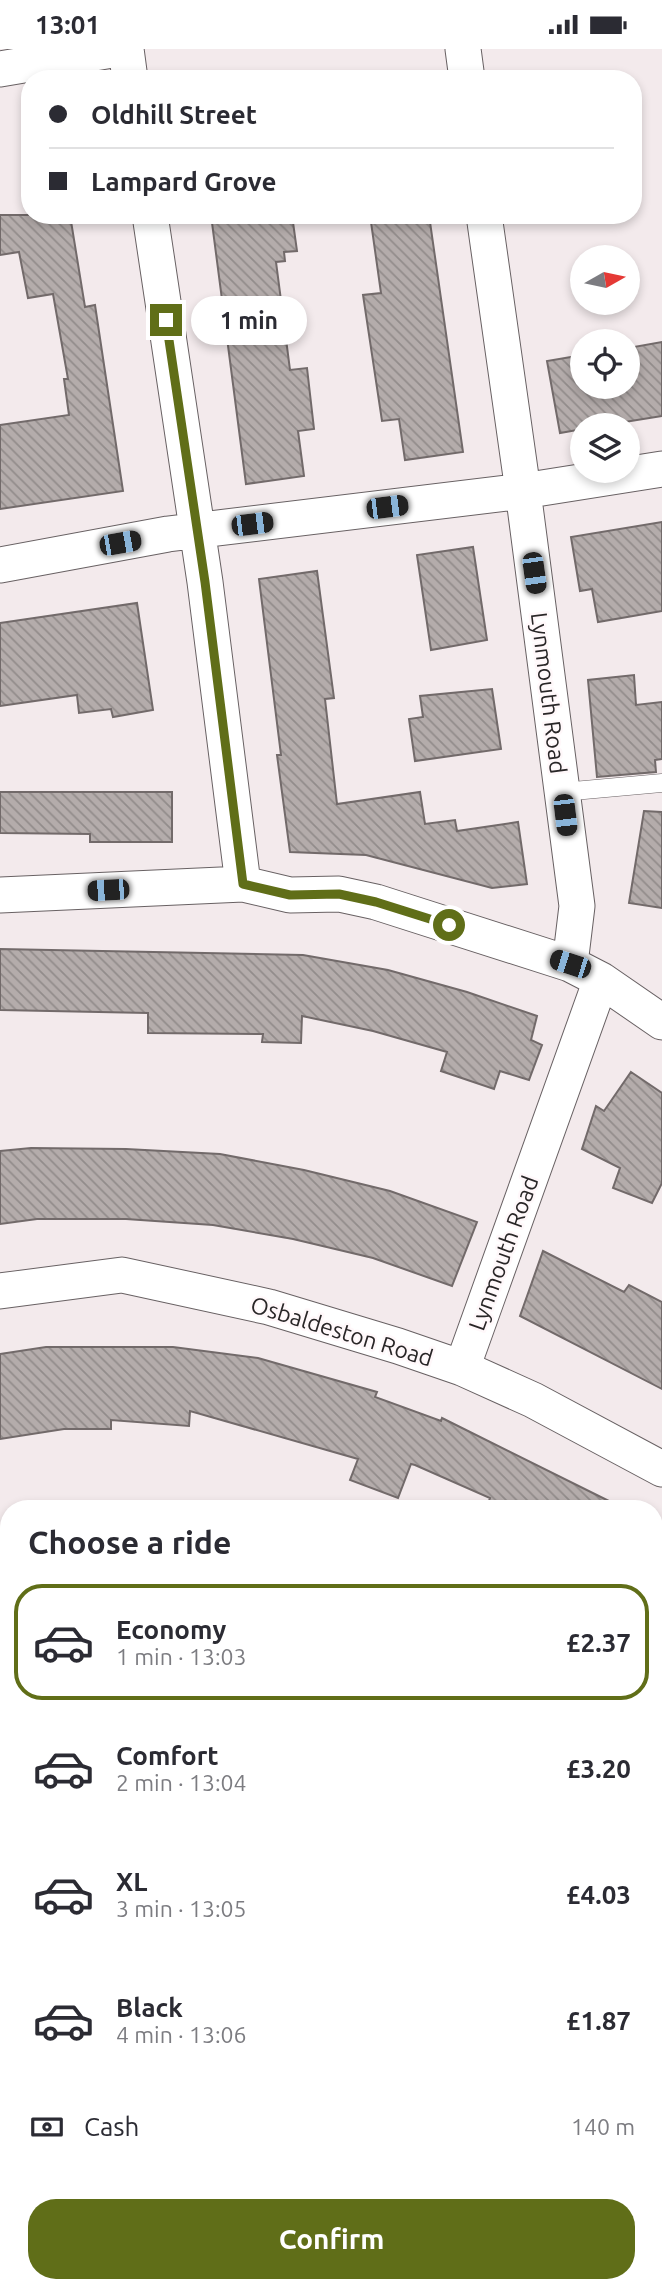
<!DOCTYPE html>
<html lang="en">
<head>
<meta charset="utf-8">
<style>
	body { margin:0; font-family:Ubuntu,sans-serif; background:#f2f2f3; color:#2b2b33; height:100vh; display:flex; flex-direction:column; font-size:26px; white-space:nowrap }
	* { box-sizing:border-box; margin:0 }
	p { font-size:23px; color:#7c7c81 }
	.icon { flex:none; width:38px; height:38px; fill:none; stroke:currentColor; stroke-width:2; stroke-linecap:round; stroke-linejoin:round }
	.map { position:relative; flex:1; overflow:hidden }
	.drawer { position:absolute; left:0px; top:1451px; width:663px; height:793px; display:flex; flex-direction:column; background:#fff; border-radius:28px 28px 0 0; box-shadow:0 4px 10px #0003 }
	.drawer>* { flex:none }
	.hud { position:absolute; left:21px; top:21px; width:621px; height:154px; border-radius:28px; box-shadow:0 4px 10px #0003; display:grid; align-content:center; height:154px; padding:0 28px; background:#fff }
	.needle { width:46px; rotate:81deg }
	.fabs { position:absolute; left:570px; top:196px; display:grid; gap:14px }
	.fabs a { display:grid; place-items:center; width:70px; height:70px; border-radius:50%; background:#fff; box-shadow:0 4px 10px #0003; font-size:35px }
	.end { position:absolute; width:32px; height:32px; margin:-16px; border:9px solid #606e18; background:#fff; box-shadow:0 0 0 4px #fff }
	.from { border-radius:50% }
	.bubble { position:absolute; height:49px; border-radius:24px; background:#fff; box-shadow:0 4px 10px #0003; font-size:23px; font-weight:700; line-height:49px; text-align:center }
	.car { position:absolute; width:21px; height:42px; margin:-21px -10px; border-radius:9px; box-shadow:0 0 5px 2px #0007; background:linear-gradient(#222 24%,#8ab4d8 0 40%,#222 0 76%,#8ab4d8 0 86%,#222 0) }
	.hud b { display:flex; align-items:center; gap:24px; height:66px; font-size:26px }
	.hud b+b { border-top:2px solid #e1e1e2 }
	.hud i { width:18px; height:18px; background:#2b2b33 }
	ul { padding:0; list-style:none }
	li { display:flex; align-items:center; gap:21px; height:116px; margin:0 14px 10px; padding:0 14px; border:4px solid transparent; border-radius:28px }
	li div { flex:1 }
	li b { display:block; font-size:26px }
	li em { font-style:normal; font-weight:700 }
	li.current { border-color:#606e18 }
	li>.icon { width:63px; height:63px; stroke-width:1.5 }
	h2 { padding:0 28px; font-size:32px; line-height:84px }
	.pay { display:flex; align-items:center; gap:18px; height:77px; padding:0 28px; font-size:26px }
	.pay p { margin-inline-start:auto }
	.primary-button { display:flex; gap:14px; margin-top:auto; padding:14px 28px }
	.primary-button a { flex:1; height:80px; border-radius:28px; background:#606e18; color:#fff; font-size:28px; font-weight:700; line-height:80px; text-align:center }
	.status { display:flex; justify-content:space-between; align-items:center; height:49px; padding:0 35px; background:#fff; direction:ltr }
	.status svg { height:19px; fill:currentColor }
	.map>svg:first-child { display:block }
</style>
</head>
<body>
<div class="status"><b>13:01</b><svg viewBox="0 0 49 12"><path d="M0 12V9h3v3zM5 12V6h3v6zM10 12V3h3v9zM15 12V0h3v12zM26 1h20v11H26zM47 4h2v5h-2z"/></svg></div>
<div class="map">
<svg width="662" height="2242" viewBox="0 0 662 2242">
	<defs>
		<pattern id="building-back-hatch" width="6" height="6" patternUnits="userSpaceOnUse" patternTransform="scale(1.75)"><rect width="6" height="6" fill="#b4acab"/><path d="M-1 5l2 2M0 0l6 6M5-1l2 2" fill="none" stroke="#928c8b"/></pattern>
	</defs>
	<rect width="100%" height="100%" fill="#f3eaec"/>
	<path fill="url(#building-back-hatch)" stroke="#726a6a" stroke-width="2" d="M 0,166 L 70,166 L 85,258 L 95,256 L 123,442 L 0,460 L 0,376 L 69,366 L 64,330 L 68,330 L 53,245 L 28,249 L 19,203 L 0,206 Z
		M 211,166 L 292,166 L 297,202 L 284,203 L 285,212 L 276,213 L 290,321 L 307,319 L 314,380 L 298,382 L 304,427 L 246,435 Z
		M 370,166 L 429,166 L 463,403 L 405,411 L 399,370 L 382,372 L 363,246 L 381,244 Z
		M 662,293 L 662,367 L 606,376 L 583,376 L 583,380 L 560,384 L 547,312 L 583,306 L 583,338 L 628,338 L 628,299 Z
		M 662,473 L 662,562 L 598,573 L 592,540 L 580,542 L 571,488 Z
		M 473,498 L 487,591 L 431,601 L 417,506 Z
		M 317,522 L 334,649 L 325,650 L 337,755 L 420,743 L 425,775 L 455,771 L 457,782 L 518,773 L 527,835 L 492,839 L 366,806 L 290,803 L 277,706 L 281,706 L 259,530 Z
		M 137,554 L 153,661 L 113,668 L 111,660 L 79,664 L 77,646 L 0,657 L 0,574 Z
		M 634,626 L 636,656 L 662,653 L 662,710 L 655,711 L 656,723 L 597,728 L 588,631 Z
		M 492,640 L 501,700 L 415,712 L 409,670 L 423,668 L 420,647 Z
		M 0,743 L 172,743 L 172,793 L 90,793 L 90,785 L 0,784 Z
		M 644,762 L 662,763 L 662,859 L 629,854 Z
		M 0,900 L 303,906 L 388,921 L 467,943 L 537,967 L 531,991 L 542,996 L 529,1031 L 500,1022 L 494,1040 L 441,1022 L 447,1003 L 373,982 L 302,967 L 301,994 L 262,993 L 263,985 L 148,984 L 148,964 L 0,961 Z
		M 631,1023 L 662,1044 L 662,1134 L 652,1154 L 613,1139 L 620,1119 L 582,1100 L 596,1057 L 604,1062 Z
		M 31,1099 L 126,1100 L 220,1105 L 304,1121 L 390,1142 L 477,1173 L 452,1237 L 373,1209 L 293,1190 L 213,1176 L 126,1170 L 37,1170 L 0,1175 L 0,1102 Z
		M 543,1202 L 624,1243 L 629,1236 L 662,1253 L 662,1340 L 520,1267 Z
		M 46,1298 L 173,1298 L 258,1309 L 377,1343 L 375,1348 L 441,1372 L 442,1369 L 625,1460 L 486,1460 L 490,1449 L 415,1416 L 411,1415 L 398,1449 L 350,1431 L 358,1410 L 190,1362 L 189,1377 L 111,1371 L 111,1380 L 64,1380 L 0,1390 L 0,1305 Z"/>
	<g fill="none" stroke-linecap="round" stroke-linejoin="round">
		<defs>
			<path id="lane" d="M 562,743 L 662,734"/>
			<path id="street" d="M 126,0 L 130,30
				M 463,0 L 467,30
				M 0,20 L 118,0
				M 150,166 L 205,533 L 243,835
				M 484,166 L 523,442 L 577,857 L 570,915
				M 0,516 L 168,485 L 523,442 L 662,420
				M 0,846 L 243,835 L 290,846 L 339,845 L 376,853 L 570,915 L 601,931 L 662,973
				M 0,1242 L 122,1226 L 269,1258 L 398,1297 L 462,1319 L 533,1351 L 662,1420
				M 462,1319 L 601,931
				M 0,1670 L 9,1669
				M 654,1871 L 662,1876
				M 0,2092 L 9,2091
				M 0,2234 L 6,2242
				M 468,2235 L 475,2242"/>
		</defs>
		<use href="#lane" stroke="#686163" stroke-width="19"/>
		<use href="#street" stroke="#686163" stroke-width="37"/>
		<use href="#lane" stroke="#fff" stroke-width="18"/>
		<use href="#street" stroke="#fff" stroke-width="35"/>
	</g>
	<g fill="none" stroke-linecap="round" stroke-linejoin="round">
		<path stroke="#606e18" stroke-width="9" d="M 166,271 L 205,533 L 243,835 L 290,846 L 339,845 L 376,853 L 449,876"/>
	</g>
	<g text-anchor="middle" dominant-baseline="central" stroke-width="5" stroke-linejoin="round" paint-order="stroke">
		<g font-size="23" fill="#292627" stroke="#fff8fa">
			<text transform="translate(549 644) rotate(83)">Lynmouth Road</text>
			<text transform="translate(503 1204) rotate(-70)">Lynmouth Road</text>
			<text transform="translate(342 1282) rotate(17)">Osbaldeston Road</text>
		</g>
	</g>
</svg>
<div class="fabs">
<a><svg class="needle" viewBox="-14 -14 28 28"><path d="M0-13l5 13h-10z" fill="#e53935"/><path d="M0 13l5-13h-10z" fill="#7c7c81"/></svg></a>
<a><svg class="icon" aria-label="locate" viewBox="0 0 24 24"><circle cx="12" cy="12" r="6"/><path d="M12 2v4M12 18v4M2 12h4M18 12h4"/></svg></a>
<a><svg class="icon" aria-label="layers" viewBox="0 0 24 24"><path d="M12 4l9 5-9 5-9-5zM3 14l9 5 9-5"/></svg></a>
</div>
<i class="end from" style="left:449px;top:876px"></i>
<i class="end" style="left:166px;top:271px"></i>
<div class="bubble" style="left:191px;top:247px;width:116px">1 min</div>
<i class="car" style="left:387px;top:458px;rotate:83deg"></i>
<i class="car" style="left:252px;top:475px;rotate:83deg"></i>
<i class="car" style="left:120px;top:494px;rotate:80deg"></i>
<i class="car" style="left:534px;top:524px;rotate:172deg"></i>
<i class="car" style="left:565px;top:766px;rotate:173deg"></i>
<i class="car" style="left:108px;top:841px;rotate:267deg"></i>
<i class="car" style="left:570px;top:915px;rotate:288deg"></i>
<div class="hud">
<b><i class="from"></i>Oldhill Street</b>
<b><i></i>Lampard Grove</b>
</div>
<section class="drawer">
<h2>Choose a ride</h2>
<ul>
<li class="current"><svg class="icon" aria-label="car" viewBox="0 0 24 24"><path d="M5 17H2v-5l4-1 3-4h7l3 4 3 1v5h-3M9 17h6M6 11h13"/><circle cx="7" cy="17" r="2"/><circle cx="17" cy="17" r="2"/></svg><div><b>Economy</b><p>1 min · 13:03</p></div><em>£2.37</em></li>
<li><svg class="icon" aria-label="car" viewBox="0 0 24 24"><path d="M5 17H2v-5l4-1 3-4h7l3 4 3 1v5h-3M9 17h6M6 11h13"/><circle cx="7" cy="17" r="2"/><circle cx="17" cy="17" r="2"/></svg><div><b>Comfort</b><p>2 min · 13:04</p></div><em>£3.20</em></li>
<li><svg class="icon" aria-label="car" viewBox="0 0 24 24"><path d="M5 17H2v-5l4-1 3-4h7l3 4 3 1v5h-3M9 17h6M6 11h13"/><circle cx="7" cy="17" r="2"/><circle cx="17" cy="17" r="2"/></svg><div><b>XL</b><p>3 min · 13:05</p></div><em>£4.03</em></li>
<li><svg class="icon" aria-label="car" viewBox="0 0 24 24"><path d="M5 17H2v-5l4-1 3-4h7l3 4 3 1v5h-3M9 17h6M6 11h13"/><circle cx="7" cy="17" r="2"/><circle cx="17" cy="17" r="2"/></svg><div><b>Black</b><p>4 min · 13:06</p></div><em>£1.87</em></li>
</ul>
<div class="pay"><svg class="icon" aria-label="cash" viewBox="0 0 24 24"><path d="M3 7h18v10H3z"/><circle cx="12" cy="12" r="2"/></svg>Cash<p>140 m</p></div>
<div class="primary-button"><a>Confirm</a></div>
</section>
</div>
</body>
</html>
